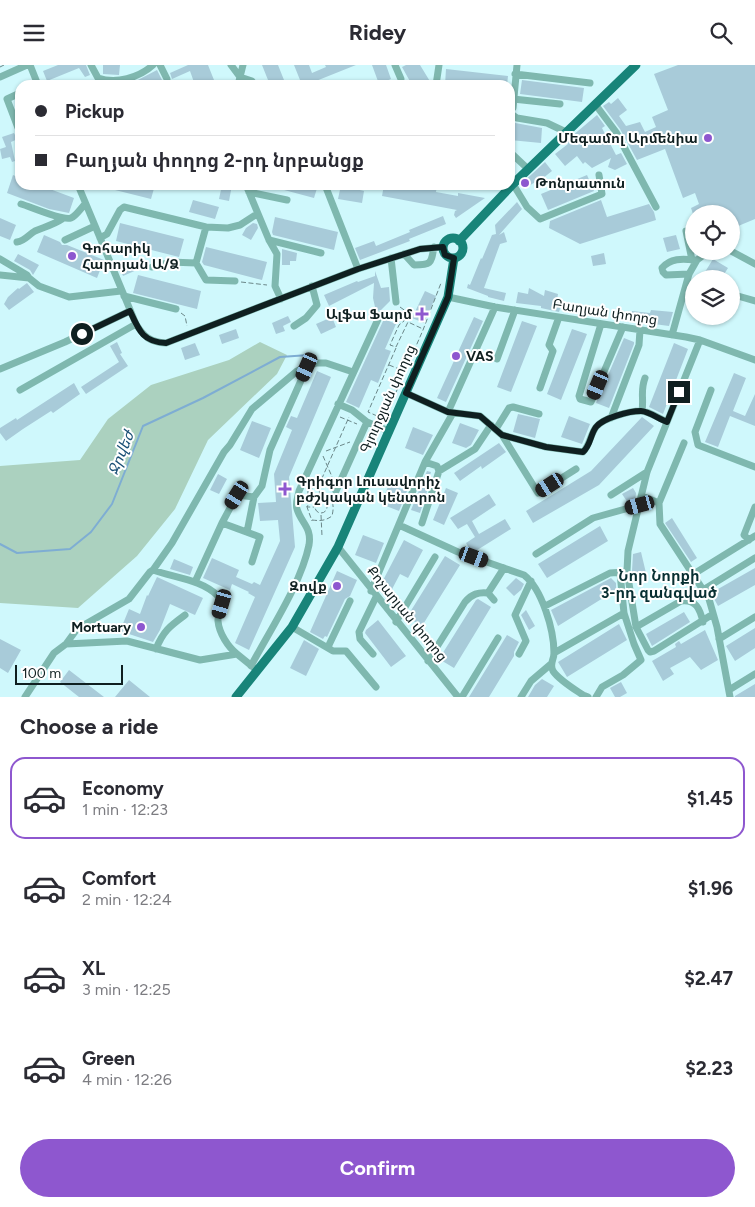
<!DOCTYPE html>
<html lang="en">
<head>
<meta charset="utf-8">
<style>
	body { margin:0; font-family:Figtree,"Noto Sans Armenian",sans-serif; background:#f7f7f7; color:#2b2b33; height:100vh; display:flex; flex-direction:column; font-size:19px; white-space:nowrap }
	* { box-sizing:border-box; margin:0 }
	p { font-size:16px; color:#7c7c81 }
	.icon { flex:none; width:28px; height:28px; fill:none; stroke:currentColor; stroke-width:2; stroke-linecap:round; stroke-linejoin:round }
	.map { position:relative; height:632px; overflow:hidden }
	.sheet { display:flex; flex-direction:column; background:#fff; flex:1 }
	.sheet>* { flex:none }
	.top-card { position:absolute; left:15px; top:15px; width:500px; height:110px; border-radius:15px; box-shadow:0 1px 4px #0004; display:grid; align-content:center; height:110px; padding:0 20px; background:#fff }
	.tools { position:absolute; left:685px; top:140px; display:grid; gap:10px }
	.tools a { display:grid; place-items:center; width:55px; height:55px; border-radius:50%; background:#fff; box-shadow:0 1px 4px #0004; font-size:25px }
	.scale { position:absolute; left:15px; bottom:12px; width:108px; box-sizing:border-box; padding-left:5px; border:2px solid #0f1f20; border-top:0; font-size:14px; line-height:18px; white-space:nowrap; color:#0f1f20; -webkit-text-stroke:4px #fff; paint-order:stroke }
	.end { position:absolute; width:22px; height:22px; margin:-11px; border:6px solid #0f1f20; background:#fff; box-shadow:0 0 0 2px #fff }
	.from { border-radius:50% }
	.car { position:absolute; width:15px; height:30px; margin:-15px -8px; border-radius:6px; box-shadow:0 0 4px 1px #0007; background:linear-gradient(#222 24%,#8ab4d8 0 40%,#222 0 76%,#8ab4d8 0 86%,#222 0) }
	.top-card b { display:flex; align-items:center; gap:18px; height:48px; font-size:19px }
	.top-card b+b { border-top:1px solid #e1e1e2 }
	.top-card i { width:12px; height:12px; background:#2b2b33 }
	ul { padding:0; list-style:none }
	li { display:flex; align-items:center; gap:15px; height:82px; margin:0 10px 8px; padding:0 10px; border:2px solid transparent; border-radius:15px }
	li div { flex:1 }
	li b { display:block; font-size:19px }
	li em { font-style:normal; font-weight:700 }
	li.current { border-color:#8e57cf }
	li>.icon { width:45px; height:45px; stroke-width:1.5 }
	h2 { padding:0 20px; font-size:22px; line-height:60px }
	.button { display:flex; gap:10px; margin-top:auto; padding:10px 20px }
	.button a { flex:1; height:58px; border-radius:30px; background:#8e57cf; color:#fff; font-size:20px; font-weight:700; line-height:58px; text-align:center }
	header { display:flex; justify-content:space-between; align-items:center; height:65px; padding:0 20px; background:#fff; font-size:22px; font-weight:700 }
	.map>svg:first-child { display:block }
</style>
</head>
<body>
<header><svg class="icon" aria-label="menu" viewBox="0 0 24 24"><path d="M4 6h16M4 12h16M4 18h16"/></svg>Ridey<svg class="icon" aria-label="search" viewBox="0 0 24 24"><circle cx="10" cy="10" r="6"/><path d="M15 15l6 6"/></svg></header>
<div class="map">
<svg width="755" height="632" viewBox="0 0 755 632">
	<rect width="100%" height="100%" fill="#cff8fc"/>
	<path fill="#abd1bf" d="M 260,277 L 287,290 L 277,309 L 208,375 L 175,444 L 137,491 L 78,543 L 0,538 L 0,401 L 80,395 L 108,354 L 151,320 L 229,295 Z"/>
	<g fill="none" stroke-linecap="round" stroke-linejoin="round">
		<path stroke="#7eadd3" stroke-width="2" d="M 0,479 L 17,488 L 70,484 L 91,467 L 112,439 L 143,361 L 203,333 L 280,292 L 309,290"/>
	</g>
	<path fill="#a8cbd9" d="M 58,0 L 86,0 L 90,10 L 85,12 L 79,3 L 47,16 L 43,6 Z
		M 103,0 L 120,0 L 119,10 L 103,9 Z
		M 188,0 L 208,0 L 216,20 L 195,20 L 190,6 L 172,14 L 170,8 Z
		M 262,0 L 278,0 L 286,20 L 270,20 Z
		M 294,0 L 309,0 L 312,8 L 326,2 L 325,0 L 356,0 L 316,16 L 317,20 L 302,20 Z
		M 372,0 L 386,0 L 391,14 L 379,19 Z
		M 406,0 L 420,0 L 431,18 L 428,20 L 412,20 L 402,2 Z
		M 678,0 L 755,0 L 755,154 L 731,164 L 731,149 L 693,149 L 691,143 L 699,139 L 695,128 L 683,133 L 665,84 L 637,95 L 620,64 L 603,41 L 609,37 L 611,39 L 618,33 L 627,45 L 619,51 L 626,61 L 640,57 L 645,67 L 656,62 L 652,52 L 668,45 L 654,9 Z
		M 446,4 L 508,11 L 507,20 L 445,20 Z
		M 157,5 L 162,15 L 162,20 L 123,20 L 136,16 Z
		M 522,15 L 584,23 L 582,37 L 520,29 Z
		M 597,50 L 605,61 L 602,63 L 616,90 L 621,88 L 627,99 L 615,105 L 608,102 L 611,93 L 592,103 L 585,97 L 583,99 L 577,91 L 565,101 L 555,89 L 568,79 L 566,76 Z
		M 510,57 L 542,63 L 541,78 L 510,75 Z
		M 14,68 L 16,72 L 20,73 L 11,77 L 15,96 L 12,97 L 10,92 L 2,94 L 0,84 L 6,82 L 2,72 Z
		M 545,97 L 552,106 L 538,117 L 537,116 L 524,124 L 520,120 Z
		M 13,110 L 20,113 L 20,120 L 39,120 L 74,133 L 69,148 L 49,144 L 7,128 Z
		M 587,110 L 594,126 L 548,145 L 541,129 Z
		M 103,120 L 155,120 L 151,134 L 103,122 Z
		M 222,120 L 232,120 L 229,136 L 219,134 Z
		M 273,120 L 318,120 L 314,133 L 273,122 Z
		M 341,120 L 348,120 L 347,122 L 364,126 L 362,138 L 338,134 Z
		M 384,120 L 437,120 L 436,127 L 458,131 L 458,128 L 485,133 L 456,153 L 454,150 L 455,146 L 457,145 L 382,131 Z
		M 193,135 L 219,142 L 215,154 L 189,147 Z
		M 601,135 L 607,152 L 649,139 L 654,147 L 656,155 L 580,179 L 549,163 L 550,156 Z
		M 517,137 L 522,144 L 499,170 L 504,167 L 507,177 L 500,179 L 484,223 L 506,228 L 504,236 L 488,232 L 488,231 L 467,223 L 468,219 L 470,220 L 481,193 L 482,194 L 492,170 L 496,169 L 495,160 Z
		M 443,151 L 446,159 L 409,174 L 410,176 L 360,195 L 355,183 L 374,176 L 376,181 L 410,167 L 409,165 Z
		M 275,152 L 338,167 L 334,185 L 273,170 L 272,167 Z
		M 0,153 L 16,160 L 10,175 L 0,171 Z
		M 120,158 L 184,174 L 179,192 L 116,176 Z
		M 253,158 L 257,159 L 258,163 L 251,175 L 242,170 L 246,163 Z
		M 44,170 L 60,177 L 62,180 L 67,180 L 104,195 L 97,213 L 37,187 Z
		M 676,170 L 680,184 L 667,187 L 663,173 Z
		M 206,182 L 267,197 L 262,215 L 204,200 L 202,197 Z
		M 282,184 L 297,188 L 296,196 L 290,196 L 290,200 L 282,200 Z
		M 604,188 L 606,199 L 593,201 L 591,191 Z
		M 18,189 L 39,200 L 33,210 L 30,205 L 14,196 Z
		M 713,194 L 728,203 L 721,214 L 716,214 L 705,207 Z
		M 117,197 L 139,204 L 123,211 Z
		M 375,206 L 381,223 L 389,222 L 390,236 L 381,245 L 377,246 L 375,242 L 373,233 L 374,218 L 329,241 L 324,230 L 357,216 L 358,217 L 375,211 Z
		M 138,210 L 201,226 L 197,244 L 133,228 Z
		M 27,218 L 34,227 L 9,245 L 4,239 L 8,232 L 18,223 L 19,224 Z
		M 529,223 L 544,231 L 545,225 L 558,229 L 557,235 L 562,237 L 559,247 L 541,243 L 541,241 L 516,238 L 518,227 L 528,229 Z
		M 425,226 L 436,231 L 424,258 L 412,253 Z
		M 651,245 L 673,247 L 669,261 L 631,256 L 632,246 L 650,248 Z
		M 288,251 L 291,257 L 283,261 L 285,266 L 276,269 L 272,258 Z
		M 332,252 L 336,262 L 321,269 L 316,259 Z
		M 474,252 L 483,256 L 446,337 L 437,333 Z
		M 384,254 L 396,259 L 385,284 L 391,286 L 378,318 L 371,315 L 359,343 L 346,337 Z
		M 522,256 L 537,261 L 511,327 L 497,322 Z
		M 236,264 L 239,273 L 222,279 L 219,270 Z
		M 572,264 L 587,269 L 561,335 L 547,329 Z
		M 624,273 L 634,277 L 634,279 L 609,343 L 596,338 Z
		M 117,277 L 122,288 L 120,289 L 128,301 L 86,329 L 81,322 L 119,297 L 110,281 Z
		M 195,278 L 200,290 L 185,295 L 181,283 Z
		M 674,278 L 688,284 L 663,349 L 649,342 Z
		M 317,306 L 331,312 L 289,412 L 295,482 L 249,585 L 235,578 L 255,532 L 248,528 L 249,527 L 232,519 L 230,525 L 203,513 L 212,493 L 239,505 L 236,512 L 252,519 L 254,517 L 260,520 L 280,476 L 278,455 L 260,456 L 258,438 L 276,437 L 274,409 L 292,365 L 286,362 L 291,351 L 297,353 Z
		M 734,308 L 746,313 L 733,346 L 745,351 L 755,329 L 755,361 L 730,351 L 718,382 L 705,377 Z
		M 74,318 L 80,329 L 53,348 L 51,346 L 23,364 L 6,376 L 0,368 L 0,363 L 16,353 L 17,355 Z
		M 518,349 L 540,354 L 535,373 L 513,367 Z
		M 569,351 L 590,359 L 582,379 L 561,372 Z
		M 642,352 L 654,361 L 599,420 L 533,458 L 526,446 L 591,406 Z
		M 252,356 L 271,363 L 259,393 L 240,385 Z
		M 460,358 L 479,365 L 471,380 L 466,383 L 452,378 Z
		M 413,362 L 433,370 L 423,390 L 405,383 Z
		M 499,378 L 506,387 L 482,404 L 481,401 L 460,416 L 454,408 Z
		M 427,406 L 431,407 L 429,413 L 431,414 L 420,448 L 411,445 Z
		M 218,409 L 227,414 L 219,429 L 210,425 Z
		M 389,419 L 407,426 L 399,446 L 381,439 Z
		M 446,423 L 458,428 L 444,460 L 433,455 Z
		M 633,423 L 636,428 L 635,436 L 628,438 L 622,429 Z
		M 489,429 L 496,440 L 472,456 L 479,469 L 505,454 L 511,464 L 474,487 L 471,486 L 466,478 L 475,472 L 467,459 L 458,464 L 450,453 Z
		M 672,453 L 697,493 L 691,497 L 665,458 Z
		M 600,461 L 608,476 L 547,513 L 538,499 Z
		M 363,470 L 384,478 L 376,498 L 355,490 Z
		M 404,475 L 423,485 L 408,513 L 400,509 L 390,528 L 379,523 Z
		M 641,487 L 646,508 L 634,514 L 632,506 L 633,489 Z
		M 445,491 L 460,500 L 422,561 L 407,552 Z
		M 174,494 L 193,502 L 190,510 L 170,504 Z
		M 755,503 L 755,520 L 718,541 L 711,528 Z
		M 337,506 L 357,515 L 350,531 L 345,534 L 327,572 L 325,571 L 323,574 L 310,567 Z
		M 157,512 L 203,533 L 195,550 L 170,539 L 160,565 L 153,577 L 120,566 L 129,544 L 140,549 L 147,530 L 148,531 Z
		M 516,513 L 524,519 L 521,525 L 514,531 L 506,523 Z
		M 611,513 L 616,518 L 616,525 L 558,561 L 551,545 Z
		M 478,534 L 491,542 L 454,603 L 439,594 L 476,535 Z
		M 526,545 L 535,561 L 529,565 L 521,550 Z
		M 684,547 L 690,557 L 652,581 L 646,569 Z
		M 378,555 L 406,591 L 391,602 L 365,568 L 366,565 Z
		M 619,559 L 627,575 L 567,612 L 558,597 Z
		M 755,563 L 755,583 L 735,596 L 726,581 Z
		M 705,565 L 718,595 L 701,605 L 690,592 L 670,603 L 674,609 L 663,616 L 652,596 L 676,582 L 675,579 L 679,576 L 681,579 Z
		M 507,570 L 519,577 L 514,587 L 514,591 L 489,632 L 469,632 Z
		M 0,574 L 21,585 L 8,608 L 0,603 Z
		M 304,575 L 319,584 L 306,611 L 290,603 Z
		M 69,605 L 91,622 L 104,632 L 79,632 L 60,617 Z
		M 542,614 L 554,621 L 547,632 L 528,632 L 535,620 Z
		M 129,615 L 150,632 L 115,632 Z
		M 621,617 L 627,628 L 620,632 L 615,632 L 610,623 Z
		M 755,619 L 755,632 L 735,632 L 735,631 Z"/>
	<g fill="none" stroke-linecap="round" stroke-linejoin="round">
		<path stroke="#6b8789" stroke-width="1" stroke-dasharray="5 2.5" stroke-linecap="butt" d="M 0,2 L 4,0
			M 241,217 L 267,220
			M 400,242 L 407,247 L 404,256 L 399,260 L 390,280 L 396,282 L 408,257 L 423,264
			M 181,248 L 185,251 L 187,261
			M 389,300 L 404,306
			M 340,352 L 357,359
			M 384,354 L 368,347 L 396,283
			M 384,355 L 423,265 L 441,218
			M 326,386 L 350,377
			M 323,391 L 333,414
			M 309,424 L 333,415
			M 308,426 L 307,442 L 312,456
			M315 442a6 6 0 1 1 12 0a6 6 0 1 1-12 0Z
			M 320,436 L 319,420 L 349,352
			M 321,450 L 322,471
			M 312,455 C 320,456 325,456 332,451 C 334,442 334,437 327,430 C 316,429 312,432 307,442 L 314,442"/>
		<path stroke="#7fb8af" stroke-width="7" d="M 30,0 L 38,20
			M 91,0 L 98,13 C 116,19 139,13 153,0
			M 160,0 L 167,14 L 167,20
			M 231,0 L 240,12 L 252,16 L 254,20
			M 395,0 L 401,14 L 400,20
			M 515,9 L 590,18
			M 0,12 L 27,0
			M 238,20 L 243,0
			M 436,20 L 439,0
			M 20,28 L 7,34 L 20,68
			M 513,34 L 560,39
			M 595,39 L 616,67 L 656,142
			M 510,45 L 513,43 L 517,0
			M 510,48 L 517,53 L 547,58 L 566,67
			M 510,87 L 528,104
			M 513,119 L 527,142 L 540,154 L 602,129 L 599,110
			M 78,120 L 136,259 C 144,272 150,277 166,278 L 358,204 L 420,184 L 443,182
			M 246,120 L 269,175 L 277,189 L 275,221 L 281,234
			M 325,120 L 358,204
			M 249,127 L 287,135
			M 21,139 C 31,142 63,156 71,153 C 76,151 81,143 85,139
			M 206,162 L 196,198 L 206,215 L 235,216
			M 686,166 L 692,195
			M 100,173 L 107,169 L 120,145 L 124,142 L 206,162 L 228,163 L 240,160 L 257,149
			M 65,175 L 95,161
			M 269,175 L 321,188
			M 17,177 C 25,176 28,170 35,166 C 44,162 53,160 62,154
			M 731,186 L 755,199
			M 404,189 L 414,200 C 432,200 431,198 434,182
			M 391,193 L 396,237
			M 0,194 L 27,210 L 29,213
			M 152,202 L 170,197 L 196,198
			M 689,209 L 666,210 L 663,207 L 662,203 C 671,192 684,194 697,195
			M 0,210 L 29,213 L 39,221 L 69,232 L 121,226
			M 731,229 L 755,236
			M 124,231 L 176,244
			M 448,232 L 495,242 L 686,272 L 700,275 L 755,295
			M 601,259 L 579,331 L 580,334 L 591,337 L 623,262
			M 294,261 L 306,253 L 317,240 L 312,221
			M 672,270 L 689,209 L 697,195 L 709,186
			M 700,275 L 647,407 L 628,486 L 627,506 L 636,562 L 648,585 L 650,587 L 654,586 L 713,549
			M 497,294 L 515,245
			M 0,304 L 65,277 L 130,246
			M 540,323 L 553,286 L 549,280 L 559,252
			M 20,325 L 136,259
			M 711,325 L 695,367 L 698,380 L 755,402
			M 406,328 L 448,347 L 480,351 L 502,370 L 538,428 L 576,404
			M 338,339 L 352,345 L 367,357 L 389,366
			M 642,346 C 644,333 640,326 645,313
			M 448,347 L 495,242
			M 611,353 L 639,280 L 640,265
			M 496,364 L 509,343 L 513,342 L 539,349
			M 502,370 L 546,382 L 583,387 C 590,380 590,370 596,362 C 603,353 629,346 641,346 C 648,346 659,353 667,357
			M 439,406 L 475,384 L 491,360
			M 336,426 L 367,357
			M 611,430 L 647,407
			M 642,431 L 659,438 L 660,459 L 709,534 L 717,562 L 730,632
			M 659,438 L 684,378
			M 222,458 L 260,472 L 252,497
			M 422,458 L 439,406 L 437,401 L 425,397
			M 399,460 L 458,487 L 524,510 C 542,524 554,565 554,588 C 554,595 549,599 553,606 C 559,615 574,624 583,630 L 588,632
			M 247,467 L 254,432
			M 749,475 L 744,470 L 755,442
			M 338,482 L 458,632
			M 536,489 L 593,453 L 640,440
			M 153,505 L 172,478 L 224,387 L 230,380 L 252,344 L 297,306 L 316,298 L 326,298 L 353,307
			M 692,510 L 755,471
			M 195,517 L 222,458 L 237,430 L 254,432 L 262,421 L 270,385 L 307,302
			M 703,525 L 755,493
			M 371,526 L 425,397 L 453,348
			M 494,535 L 488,528 L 504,503
			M 545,541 L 610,508 L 624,507
			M 396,557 L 435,492
			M 292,562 L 333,586 L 346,586 L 376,622
			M 636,562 L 681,536 C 696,534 700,544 703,557
			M 719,574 L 755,552
			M 66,579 L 77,564 L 129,534 L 150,507 L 153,505 C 174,513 201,514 218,531 C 226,539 217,547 218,556 C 219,568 228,582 237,589
			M 328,582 L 350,536
			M 156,584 C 163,566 170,561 185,550
			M 554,588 L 624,548
			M 373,589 L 360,574 L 359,567 L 376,532
			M 519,589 L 526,576 L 515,550 L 531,516
			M 428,596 L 465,537 C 472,529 478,527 488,528
			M 251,601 C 270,565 301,519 309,480 C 312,462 301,458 297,444 C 295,438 298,432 299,426 L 380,250
			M 729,625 L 755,609
			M 25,632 L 54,588 L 66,579 L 127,576 L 200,595 L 237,589 L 253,602
			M 462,632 L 498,573
			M 521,632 L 531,616 L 551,599
			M 596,632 L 602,622 L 623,610 L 641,595 L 634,579 L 624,548 L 620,508"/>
		<path stroke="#188479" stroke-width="9" d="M443 183a10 10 0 1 1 20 0a10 10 0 1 1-20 0Z
			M 459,176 L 513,119 L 636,0
			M 236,632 L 292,562 L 338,482 L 448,232 L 454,193"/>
	</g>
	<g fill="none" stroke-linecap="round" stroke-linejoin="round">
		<path stroke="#0f1f20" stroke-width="6" d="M 82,269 L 130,246 C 139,266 143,277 166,278 L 358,204 L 420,184 L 443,182 L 445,190 L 454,193 L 448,232 L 406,328 L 448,347 L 480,351 L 502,370 L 546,382 L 583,387 C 591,380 590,370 596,362 C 603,353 629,346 641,346 C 648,346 659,354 667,357 L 679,327"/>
	</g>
	<g fill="#8e57cf" stroke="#fff" stroke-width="2">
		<circle cx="708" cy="73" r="5"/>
		<circle cx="525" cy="118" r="5"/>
		<circle cx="72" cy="191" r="5"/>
		<path d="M419.5 241.5h5v5h5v5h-5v5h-5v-5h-5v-5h5z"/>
		<circle cx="456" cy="291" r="5"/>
		<path d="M282.5 416.5h5v5h5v5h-5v5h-5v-5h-5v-5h5z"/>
		<circle cx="337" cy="521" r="5"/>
		<circle cx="141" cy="562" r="5"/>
	</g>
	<g text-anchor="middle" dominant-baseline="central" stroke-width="4" stroke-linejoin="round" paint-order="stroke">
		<g font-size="14" font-weight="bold" fill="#0f1f20" stroke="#fff" text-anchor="end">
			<text x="698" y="73">Մեգամոլ Արմենիա</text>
			<text x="535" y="118" text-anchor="start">Թոնրատուն</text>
			<text x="82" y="183" text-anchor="start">Գոհարիկ<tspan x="82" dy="16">Հարոյան Ա/Ձ</tspan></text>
			<text x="412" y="249">Ալֆա Ֆարմ</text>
			<text x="466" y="291" text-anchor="start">VAS</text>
			<text x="296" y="416" text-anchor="start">Գրիգոր Լուսավորիչ<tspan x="296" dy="16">բժշկական կենտրոն</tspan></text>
			<text x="327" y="521">Զովք</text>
			<text x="131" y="562">Mortuary</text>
		</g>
		<g font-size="14" fill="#0f1f20" stroke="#fff">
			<text transform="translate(605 247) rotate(9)">Բաղյան փողոց</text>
			<text transform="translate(388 334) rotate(-66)">Գյուրջյան փողոց</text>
			<text transform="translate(407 549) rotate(51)">Քոչարյան փողոց</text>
		</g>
		<g font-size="15" font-style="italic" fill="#1a5076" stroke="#fff">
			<text transform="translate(121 388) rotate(-68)">Ջրվեժ</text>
		</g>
		<g font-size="15" font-weight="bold" fill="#082f32" stroke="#fff">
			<text x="659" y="511">Նոր Նորքի<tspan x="659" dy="17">3-րդ զանգված</tspan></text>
		</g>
	</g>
</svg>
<div class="tools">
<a><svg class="icon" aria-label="locate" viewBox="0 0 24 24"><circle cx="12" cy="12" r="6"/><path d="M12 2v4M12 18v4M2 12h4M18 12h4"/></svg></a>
<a><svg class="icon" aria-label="layers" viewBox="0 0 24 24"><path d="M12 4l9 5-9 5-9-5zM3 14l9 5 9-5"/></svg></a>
</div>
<div class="scale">100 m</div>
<i class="end from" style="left:82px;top:269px"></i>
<i class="end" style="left:679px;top:327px"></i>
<i class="car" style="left:307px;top:302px;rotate:204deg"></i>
<i class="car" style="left:598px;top:320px;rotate:203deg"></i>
<i class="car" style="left:550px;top:420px;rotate:237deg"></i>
<i class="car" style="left:237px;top:430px;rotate:212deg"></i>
<i class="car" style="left:640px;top:440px;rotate:255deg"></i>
<i class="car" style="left:474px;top:492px;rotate:110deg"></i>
<i class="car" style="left:222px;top:539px;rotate:196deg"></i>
<div class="top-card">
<b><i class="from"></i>Pickup</b>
<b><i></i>Բաղյան փողոց 2-րդ նրբանցք</b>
</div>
</div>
<section class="sheet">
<h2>Choose a ride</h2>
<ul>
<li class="current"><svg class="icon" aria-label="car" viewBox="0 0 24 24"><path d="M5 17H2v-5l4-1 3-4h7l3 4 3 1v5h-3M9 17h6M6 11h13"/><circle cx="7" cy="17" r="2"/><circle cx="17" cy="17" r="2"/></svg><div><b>Economy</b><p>1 min · 12:23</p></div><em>$1.45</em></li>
<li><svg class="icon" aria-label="car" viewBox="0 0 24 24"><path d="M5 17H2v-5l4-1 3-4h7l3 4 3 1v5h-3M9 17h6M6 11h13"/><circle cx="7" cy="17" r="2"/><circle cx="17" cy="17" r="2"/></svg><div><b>Comfort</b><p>2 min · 12:24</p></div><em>$1.96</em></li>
<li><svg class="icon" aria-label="car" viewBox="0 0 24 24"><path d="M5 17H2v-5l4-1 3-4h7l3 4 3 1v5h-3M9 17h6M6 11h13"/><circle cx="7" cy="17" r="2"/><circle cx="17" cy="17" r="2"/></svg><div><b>XL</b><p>3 min · 12:25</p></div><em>$2.47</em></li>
<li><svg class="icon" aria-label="car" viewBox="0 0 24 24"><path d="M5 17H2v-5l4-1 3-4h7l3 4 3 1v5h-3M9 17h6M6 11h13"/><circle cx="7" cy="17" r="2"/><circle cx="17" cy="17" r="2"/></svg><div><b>Green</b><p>4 min · 12:26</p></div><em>$2.23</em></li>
</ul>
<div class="button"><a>Confirm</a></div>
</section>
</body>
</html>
